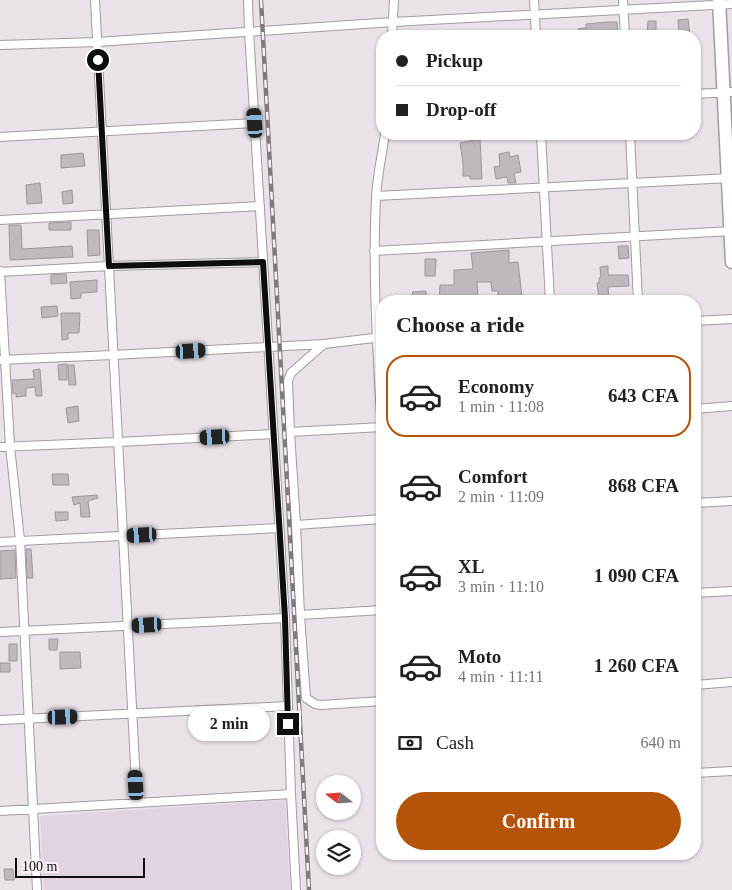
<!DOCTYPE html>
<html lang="en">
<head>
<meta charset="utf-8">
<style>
	body { margin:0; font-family:Georgia,serif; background:#f6f6f6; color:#202124; height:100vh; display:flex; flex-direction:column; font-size:19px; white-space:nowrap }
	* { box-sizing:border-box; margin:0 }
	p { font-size:16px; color:#757577 }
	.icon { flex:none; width:28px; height:28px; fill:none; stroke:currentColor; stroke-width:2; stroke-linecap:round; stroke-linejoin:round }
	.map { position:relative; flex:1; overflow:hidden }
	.drawer { position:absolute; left:376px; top:295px; width:325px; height:565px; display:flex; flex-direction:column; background:#fff; border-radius:20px; box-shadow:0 1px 4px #0004 }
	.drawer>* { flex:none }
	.hud { position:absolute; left:376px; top:30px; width:325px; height:110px; border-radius:20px; box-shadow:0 1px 4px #0004; display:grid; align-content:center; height:110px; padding:0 20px; background:#fff }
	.needle { width:32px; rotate:287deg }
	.tools { position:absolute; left:316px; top:775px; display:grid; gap:10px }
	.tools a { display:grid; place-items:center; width:45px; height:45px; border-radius:50%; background:#fff; box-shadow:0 1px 4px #0004; font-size:25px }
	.scale { position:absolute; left:15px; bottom:12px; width:130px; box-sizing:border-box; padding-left:5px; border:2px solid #0f0d0f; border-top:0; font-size:14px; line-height:18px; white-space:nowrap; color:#0f0d0f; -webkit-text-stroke:4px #f6eff6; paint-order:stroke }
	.end { position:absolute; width:22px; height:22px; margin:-11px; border:6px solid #0f0d0f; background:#fff; box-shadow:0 0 0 2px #fff }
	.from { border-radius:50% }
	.bubble { position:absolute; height:35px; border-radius:18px; background:#fff; box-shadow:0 1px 4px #0004; font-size:16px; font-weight:700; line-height:35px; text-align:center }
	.car { position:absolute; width:15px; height:30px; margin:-15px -8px; border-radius:6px; box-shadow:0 0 4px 1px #0007; background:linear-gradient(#222 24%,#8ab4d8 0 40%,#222 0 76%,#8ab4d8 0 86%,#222 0) }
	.hud b { display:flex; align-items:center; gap:18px; height:48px; font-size:19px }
	.hud b+b { border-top:1px solid #e0e0e0 }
	.hud i { width:12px; height:12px; background:#202124 }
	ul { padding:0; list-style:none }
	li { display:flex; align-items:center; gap:15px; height:82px; margin:0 10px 8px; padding:0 10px; border:2px solid transparent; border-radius:20px }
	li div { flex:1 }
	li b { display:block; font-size:19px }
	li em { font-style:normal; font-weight:700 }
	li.current { border-color:#b45309 }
	li>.icon { width:45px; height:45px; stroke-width:1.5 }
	h2 { padding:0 20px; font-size:22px; line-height:60px }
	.pay { display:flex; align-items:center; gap:12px; height:55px; padding:0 20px; font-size:19px }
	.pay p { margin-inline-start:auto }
	.cta { display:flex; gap:10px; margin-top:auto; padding:10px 20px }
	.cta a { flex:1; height:58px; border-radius:30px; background:#b45309; color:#fff; font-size:20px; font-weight:700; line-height:58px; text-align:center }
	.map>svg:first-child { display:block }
</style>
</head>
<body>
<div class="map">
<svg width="732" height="890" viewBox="0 0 732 890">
	<rect width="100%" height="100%" fill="#e9e2e9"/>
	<path fill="#e1d4e1" d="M 285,800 L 290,890 L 44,890 L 40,816 Z"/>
	<path fill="#bfb8bf" stroke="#9c969d" d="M 688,19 L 690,35 L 679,36 L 678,20 Z
		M 648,21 L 656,21 L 656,36 L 647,36 Z
		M 608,22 L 617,22 L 618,36 L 578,36 L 578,29 L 586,28 L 586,24 Z
		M 480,139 L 482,179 L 470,179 L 470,176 L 463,176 L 463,163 L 460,143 Z
		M 509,152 L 510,157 L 518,155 L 521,172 L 514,173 L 516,183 L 508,183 L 507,177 L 496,179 L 494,167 L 500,166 L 499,154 Z
		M 83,153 L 85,166 L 61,168 L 61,155 Z
		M 40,183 L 42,203 L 27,204 L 26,185 Z
		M 72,190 L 73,203 L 63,204 L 62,192 Z
		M 71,222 L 71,230 L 49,230 L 49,223 Z
		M 9,225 L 21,225 L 22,249 L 72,246 L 73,257 L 10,260 Z
		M 87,230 L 99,230 L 100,255 L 88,256 Z
		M 618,246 L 628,246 L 629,258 L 619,259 Z
		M 509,250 L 509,263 L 518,262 L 522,297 L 508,299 L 509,301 L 498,301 L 498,291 L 492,291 L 491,282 L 477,282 L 478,301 L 465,301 L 465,298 L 450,298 L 450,301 L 439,301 L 440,285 L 454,285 L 454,270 L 473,269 L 471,253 Z
		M 425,259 L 436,259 L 435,276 L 425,276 Z
		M 608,266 L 608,275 L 628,275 L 629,286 L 608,287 L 609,299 L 599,300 L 597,283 L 599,283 L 599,278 L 601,277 L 600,267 Z
		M 66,274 L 67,283 L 51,284 L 51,275 Z
		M 97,280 L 97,292 L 81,293 L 81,298 L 71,299 L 70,282 Z
		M 426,291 L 427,301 L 414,301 L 412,292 Z
		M 57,306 L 58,316 L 42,318 L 41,307 Z
		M 61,313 L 80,313 L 79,333 L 68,333 L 68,339 L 62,340 Z
		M 67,364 L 67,380 L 59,380 L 58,365 Z
		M 68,365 L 74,365 L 76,385 L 69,385 Z
		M 40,369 L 42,396 L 36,396 L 35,387 L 26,388 L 26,396 L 16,397 L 16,393 L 13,394 L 12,380 L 34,379 L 33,370 Z
		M 78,406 L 79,421 L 68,423 L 66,408 Z
		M 52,474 L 68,474 L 69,485 L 53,485 Z
		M 97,495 L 98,498 L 88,501 L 90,517 L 81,517 L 80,503 L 74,505 L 72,497 Z
		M 55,512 L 68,512 L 68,520 L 56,521 Z
		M 26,549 L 31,549 L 33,578 L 27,578 Z
		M 15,550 L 16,578 L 0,579 L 0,551 Z
		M 49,639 L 58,639 L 57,650 L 49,650 Z
		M 9,644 L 17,644 L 17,661 L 9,661 Z
		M 60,652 L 80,652 L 81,668 L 60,669 Z
		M 0,663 L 10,663 L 10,672 L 0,672 Z
		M 4,869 L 13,869 L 14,880 L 5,880 Z"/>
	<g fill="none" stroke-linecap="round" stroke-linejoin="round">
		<defs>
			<path id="minor" d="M 95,0 L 137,803
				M 248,0 L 249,31 L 285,618 L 291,794 L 296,890
				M 534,0 L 536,36
				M 623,0 L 625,36
				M 392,36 L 394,0
				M 0,45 L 97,42 L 393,22 L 732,4
				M 695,94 L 732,92
				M 541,134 L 550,301
				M 630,134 L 638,301
				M 0,137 L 255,123
				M 376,196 L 731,178
				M 0,220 L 260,206
				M 374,251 L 732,231
				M 0,271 L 10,446 L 20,540 L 37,890
				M 0,272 L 109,266 L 263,262
				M 695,321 L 732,319
				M 382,337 L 324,344 L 291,373 L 288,381 L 290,432 L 296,525 L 300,615 L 306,698 L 315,704 L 321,705 L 382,701
				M 0,360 L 113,355 L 324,344
				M 695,409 L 732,406
				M 290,432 L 382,427
				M 382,436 C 378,357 372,278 376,198 C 377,177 382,155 385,134
				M 0,447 L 118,442 L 273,434
				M 695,503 L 732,501
				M 296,525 L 382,519
				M 0,542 L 279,528
				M 695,593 L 732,591
				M 300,615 L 382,610
				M 0,632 L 285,618
				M 695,685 L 732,682
				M 0,720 L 288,706
				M 695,773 L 732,771
				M 0,811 L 291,794"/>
			<path id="primary" d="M 719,0 L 732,262"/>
		</defs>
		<use href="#minor" stroke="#a29ba2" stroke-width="10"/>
		<use href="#primary" stroke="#a29ba2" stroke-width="15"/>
		<use href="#minor" stroke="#fff" stroke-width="8"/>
		<use href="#primary" stroke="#fff" stroke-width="12"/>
		<defs>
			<path id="rail" d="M 261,0 L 309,890"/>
		</defs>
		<use href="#rail" stroke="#7e7a7e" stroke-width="4.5"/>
		<use href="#rail" stroke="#f6eff6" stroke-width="2.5" stroke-dasharray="8" stroke-linecap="butt"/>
	</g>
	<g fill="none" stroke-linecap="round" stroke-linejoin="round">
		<path stroke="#0f0d0f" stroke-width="6" d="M 98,60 L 109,266 L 263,262 L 285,618 L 288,724"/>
	</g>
</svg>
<div class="tools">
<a><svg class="needle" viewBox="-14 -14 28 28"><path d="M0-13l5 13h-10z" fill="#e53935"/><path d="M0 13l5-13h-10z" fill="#757577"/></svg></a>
<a><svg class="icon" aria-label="layers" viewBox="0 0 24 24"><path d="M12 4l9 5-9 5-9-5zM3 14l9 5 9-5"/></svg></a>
</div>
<div class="scale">100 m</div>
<i class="end from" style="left:98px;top:60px"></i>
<i class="end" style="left:288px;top:724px"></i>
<div class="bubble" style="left:188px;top:706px;width:82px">2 min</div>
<i class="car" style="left:255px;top:123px;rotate:356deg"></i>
<i class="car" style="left:191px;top:351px;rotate:87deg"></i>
<i class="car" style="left:215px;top:437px;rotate:267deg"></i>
<i class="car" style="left:142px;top:535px;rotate:267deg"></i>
<i class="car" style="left:147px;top:625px;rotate:267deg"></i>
<i class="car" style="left:63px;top:717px;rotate:88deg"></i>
<i class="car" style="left:136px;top:785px;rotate:357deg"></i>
<div class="hud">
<b><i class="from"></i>Pickup</b>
<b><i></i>Drop-off</b>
</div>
<section class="drawer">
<h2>Choose a ride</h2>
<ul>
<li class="current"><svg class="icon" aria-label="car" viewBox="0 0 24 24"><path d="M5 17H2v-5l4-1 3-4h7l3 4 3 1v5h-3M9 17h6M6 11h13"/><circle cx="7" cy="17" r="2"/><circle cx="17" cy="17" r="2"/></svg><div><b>Economy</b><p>1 min · 11:08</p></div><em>643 CFA</em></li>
<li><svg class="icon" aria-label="car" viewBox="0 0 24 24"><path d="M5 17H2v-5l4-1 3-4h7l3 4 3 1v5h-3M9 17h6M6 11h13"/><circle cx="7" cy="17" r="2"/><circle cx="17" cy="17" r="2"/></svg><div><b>Comfort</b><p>2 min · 11:09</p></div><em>868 CFA</em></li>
<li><svg class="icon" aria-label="car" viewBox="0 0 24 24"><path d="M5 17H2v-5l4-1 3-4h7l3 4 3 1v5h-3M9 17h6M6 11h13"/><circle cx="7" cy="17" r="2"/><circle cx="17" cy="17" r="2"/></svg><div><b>XL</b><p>3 min · 11:10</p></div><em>1 090 CFA</em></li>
<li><svg class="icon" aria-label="car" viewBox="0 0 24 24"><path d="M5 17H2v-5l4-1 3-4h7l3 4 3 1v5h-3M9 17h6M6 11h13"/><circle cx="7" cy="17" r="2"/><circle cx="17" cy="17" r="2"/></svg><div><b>Moto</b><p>4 min · 11:11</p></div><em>1 260 CFA</em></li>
</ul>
<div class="pay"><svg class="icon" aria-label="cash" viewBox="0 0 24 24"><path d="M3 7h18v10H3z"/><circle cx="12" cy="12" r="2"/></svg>Cash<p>640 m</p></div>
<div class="cta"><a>Confirm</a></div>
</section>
</div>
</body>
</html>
